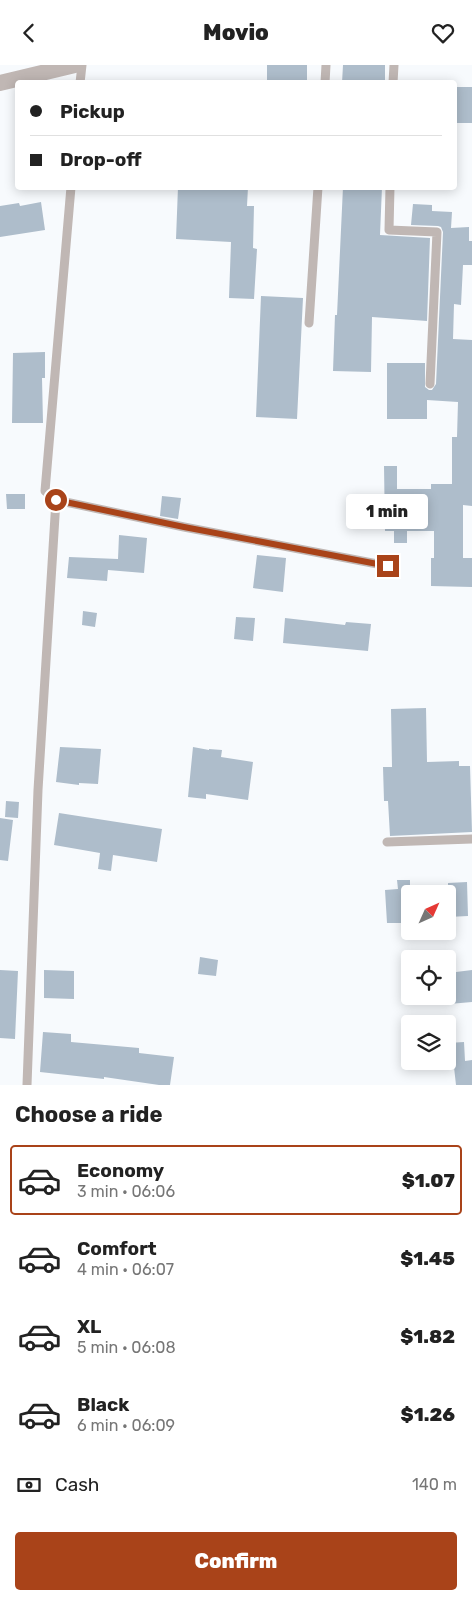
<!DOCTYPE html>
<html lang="en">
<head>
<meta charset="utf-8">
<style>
	body { margin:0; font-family:Rubik,sans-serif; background:#f2f2f2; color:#222; height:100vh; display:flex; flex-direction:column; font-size:19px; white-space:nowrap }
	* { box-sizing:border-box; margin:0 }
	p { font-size:16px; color:#767676 }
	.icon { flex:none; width:28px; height:28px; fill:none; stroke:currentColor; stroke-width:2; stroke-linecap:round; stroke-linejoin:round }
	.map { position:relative; height:1020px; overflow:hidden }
	.sheet { display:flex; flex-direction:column; background:#fff; flex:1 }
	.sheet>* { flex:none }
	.top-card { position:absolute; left:15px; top:15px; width:442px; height:110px; border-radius:5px; box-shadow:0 2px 12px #0003; display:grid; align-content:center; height:110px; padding:0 15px; background:#fff }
	.needle { width:32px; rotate:45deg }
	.fabs { position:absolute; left:401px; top:820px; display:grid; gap:10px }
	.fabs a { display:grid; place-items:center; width:55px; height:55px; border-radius:5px; background:#fff; box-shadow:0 2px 12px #0003; font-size:25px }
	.end { position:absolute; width:22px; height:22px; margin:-11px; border:6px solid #a94319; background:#fff; box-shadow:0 0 0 2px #fff }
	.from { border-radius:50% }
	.bubble { position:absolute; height:35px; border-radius:5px; background:#fff; box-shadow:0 2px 12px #0003; font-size:16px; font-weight:800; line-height:35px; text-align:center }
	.top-card b { display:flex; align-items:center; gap:18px; height:48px; font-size:19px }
	.top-card b+b { border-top:1px solid #e0e0e0 }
	.top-card i { width:12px; height:12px; background:#222 }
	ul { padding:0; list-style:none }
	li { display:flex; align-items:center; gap:15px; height:70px; margin:0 10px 8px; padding:0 5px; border:2px solid transparent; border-radius:5px }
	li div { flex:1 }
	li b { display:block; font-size:19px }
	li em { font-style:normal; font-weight:800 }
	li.selected { border-color:#a94319 }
	li>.icon { width:45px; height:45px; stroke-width:1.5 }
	h2 { padding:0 15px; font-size:22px; line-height:60px }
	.pay { display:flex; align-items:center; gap:12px; height:55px; padding:0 15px; font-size:19px }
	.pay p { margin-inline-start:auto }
	.primary-button { display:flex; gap:10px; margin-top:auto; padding:10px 15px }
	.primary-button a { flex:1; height:58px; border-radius:5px; background:#a94319; color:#fff; font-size:20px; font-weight:800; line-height:58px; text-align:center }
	header { display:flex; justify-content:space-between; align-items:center; height:65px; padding:0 15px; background:#fff; font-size:22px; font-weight:800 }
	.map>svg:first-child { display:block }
</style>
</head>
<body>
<header><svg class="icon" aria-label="back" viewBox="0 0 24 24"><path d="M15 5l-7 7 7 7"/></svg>Movio<svg class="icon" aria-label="heart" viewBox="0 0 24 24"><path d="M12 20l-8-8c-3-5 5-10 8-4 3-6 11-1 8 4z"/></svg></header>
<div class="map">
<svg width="472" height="1020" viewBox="0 0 472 1020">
	<rect width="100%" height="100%" fill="#f7fafd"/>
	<path fill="#aebdcb" d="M 267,0 L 307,0 L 307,18 L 267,18 Z
		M 343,0 L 385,0 L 385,18 L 342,18 Z
		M 455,22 L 472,22 L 472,58 L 455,58 Z
		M 178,122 L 248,122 L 247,141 L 254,141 L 253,183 L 257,184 L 254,234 L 229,233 L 231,177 L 176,174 Z
		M 343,122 L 382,122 L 380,170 L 430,173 L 427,256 L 372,252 L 371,307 L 333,306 L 335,250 L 337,250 Z
		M 41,137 L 45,165 L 0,172 L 0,141 L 19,138 L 20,141 Z
		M 413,139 L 432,140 L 432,146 L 452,147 L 451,163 L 469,162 L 469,176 L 472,176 L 472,200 L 463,200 L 461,240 L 454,239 L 453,274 L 472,275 L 472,441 L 463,440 L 463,493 L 472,493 L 472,522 L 431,521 L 431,493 L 434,493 L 434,466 L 407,466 L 407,478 L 394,478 L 394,466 L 385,466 L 384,401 L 397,401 L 397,424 L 431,424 L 431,419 L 452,419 L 452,372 L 457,372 L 458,337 L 427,335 L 427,354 L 387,354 L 387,298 L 425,298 L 425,322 L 429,325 L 432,325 L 436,319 L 443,167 L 441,162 L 438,161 L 411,160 Z
		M 261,231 L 303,233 L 297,354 L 256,352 Z
		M 45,287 L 45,313 L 42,313 L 43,358 L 12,358 L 13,288 Z
		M 6,429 L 25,429 L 25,444 L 7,444 Z
		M 162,431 L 181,433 L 178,454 L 160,451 Z
		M 119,470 L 147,473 L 144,508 L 108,505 L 107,516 L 67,513 L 69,492 L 118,494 Z
		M 257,490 L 286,493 L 283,527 L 253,523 Z
		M 83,546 L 97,548 L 95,562 L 82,560 Z
		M 236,552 L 255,553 L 253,576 L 234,574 Z
		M 285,553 L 345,560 L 346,557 L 371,559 L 368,586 L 283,578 Z
		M 426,643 L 427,697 L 459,696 L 459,701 L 470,701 L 472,767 L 390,771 L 388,736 L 384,736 L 383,702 L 392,702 L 391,644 Z
		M 60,682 L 101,684 L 98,719 L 79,718 L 79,720 L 56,717 Z
		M 193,682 L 209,685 L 209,684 L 222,685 L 221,692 L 253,697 L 248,735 L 206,729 L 206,734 L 188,732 Z
		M 6,736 L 19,737 L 18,753 L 5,752 Z
		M 59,748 L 162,764 L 157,797 L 113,790 L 111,806 L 98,804 L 100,788 L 54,780 Z
		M 0,753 L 13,755 L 8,796 L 0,795 Z
		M 397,815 L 410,815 L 410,858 L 387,858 L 385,825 L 398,824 Z
		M 467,817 L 468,851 L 448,852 L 448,818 Z
		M 200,892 L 218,895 L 216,911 L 198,909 Z
		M 0,905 L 18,906 L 15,974 L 0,973 Z
		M 44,905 L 74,906 L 74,934 L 44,933 Z
		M 472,905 L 472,937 L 449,939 L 448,908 Z
		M 43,967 L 71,969 L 71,977 L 139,983 L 139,988 L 174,992 L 170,1020 L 159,1020 L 104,1012 L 104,1014 L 40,1007 Z
		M 464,977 L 465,996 L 472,995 L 472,1020 L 456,1020 L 453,993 L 449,993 L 448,978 Z"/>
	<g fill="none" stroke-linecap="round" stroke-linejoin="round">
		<path stroke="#c0b7b4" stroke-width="9" d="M 80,18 L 82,0
			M 325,18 L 326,0
			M 393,18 L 394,0
			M 71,122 L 45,426 L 56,435 L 184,462 L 388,501
			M 390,122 L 389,165 L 437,167 L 430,319
			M 309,258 L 318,122
			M 387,777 L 472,774
			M 27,1020 L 38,725 L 56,435"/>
		<path stroke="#c0b7b4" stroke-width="16" d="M 0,18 L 75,0"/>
	</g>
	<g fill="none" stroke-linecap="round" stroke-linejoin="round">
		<path stroke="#a94319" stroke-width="6" d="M 56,435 L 184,462 L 388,501"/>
	</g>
</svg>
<div class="fabs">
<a><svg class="needle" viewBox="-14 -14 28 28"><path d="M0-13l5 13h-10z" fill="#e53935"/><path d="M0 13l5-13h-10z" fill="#767676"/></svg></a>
<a><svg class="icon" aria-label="locate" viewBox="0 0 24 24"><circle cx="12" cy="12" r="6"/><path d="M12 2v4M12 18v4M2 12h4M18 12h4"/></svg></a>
<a><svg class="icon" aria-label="layers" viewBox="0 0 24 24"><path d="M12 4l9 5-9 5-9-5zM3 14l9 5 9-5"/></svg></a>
</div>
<i class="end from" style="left:56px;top:435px"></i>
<i class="end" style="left:388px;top:501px"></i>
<div class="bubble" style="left:346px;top:429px;width:82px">1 min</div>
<div class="top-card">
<b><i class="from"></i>Pickup</b>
<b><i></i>Drop-off</b>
</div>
</div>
<section class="sheet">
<h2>Choose a ride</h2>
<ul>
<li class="selected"><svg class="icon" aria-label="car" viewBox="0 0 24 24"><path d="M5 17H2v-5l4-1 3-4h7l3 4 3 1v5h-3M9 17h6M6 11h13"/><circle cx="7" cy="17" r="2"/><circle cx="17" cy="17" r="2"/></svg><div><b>Economy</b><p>3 min · 06:06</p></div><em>$1.07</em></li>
<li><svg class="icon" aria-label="car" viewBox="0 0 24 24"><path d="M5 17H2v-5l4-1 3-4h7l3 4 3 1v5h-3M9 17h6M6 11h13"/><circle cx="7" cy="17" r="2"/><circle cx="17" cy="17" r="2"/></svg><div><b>Comfort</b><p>4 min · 06:07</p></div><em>$1.45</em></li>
<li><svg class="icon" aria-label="car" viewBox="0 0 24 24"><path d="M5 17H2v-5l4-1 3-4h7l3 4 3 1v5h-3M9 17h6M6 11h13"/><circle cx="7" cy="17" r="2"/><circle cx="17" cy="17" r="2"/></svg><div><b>XL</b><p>5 min · 06:08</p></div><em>$1.82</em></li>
<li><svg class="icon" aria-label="car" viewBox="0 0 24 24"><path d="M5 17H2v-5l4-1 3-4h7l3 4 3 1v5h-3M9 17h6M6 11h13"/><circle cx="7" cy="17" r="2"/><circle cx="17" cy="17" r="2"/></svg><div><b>Black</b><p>6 min · 06:09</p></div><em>$1.26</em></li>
</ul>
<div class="pay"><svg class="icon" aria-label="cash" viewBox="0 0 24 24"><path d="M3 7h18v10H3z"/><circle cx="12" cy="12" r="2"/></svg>Cash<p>140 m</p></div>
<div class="primary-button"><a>Confirm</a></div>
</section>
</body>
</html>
